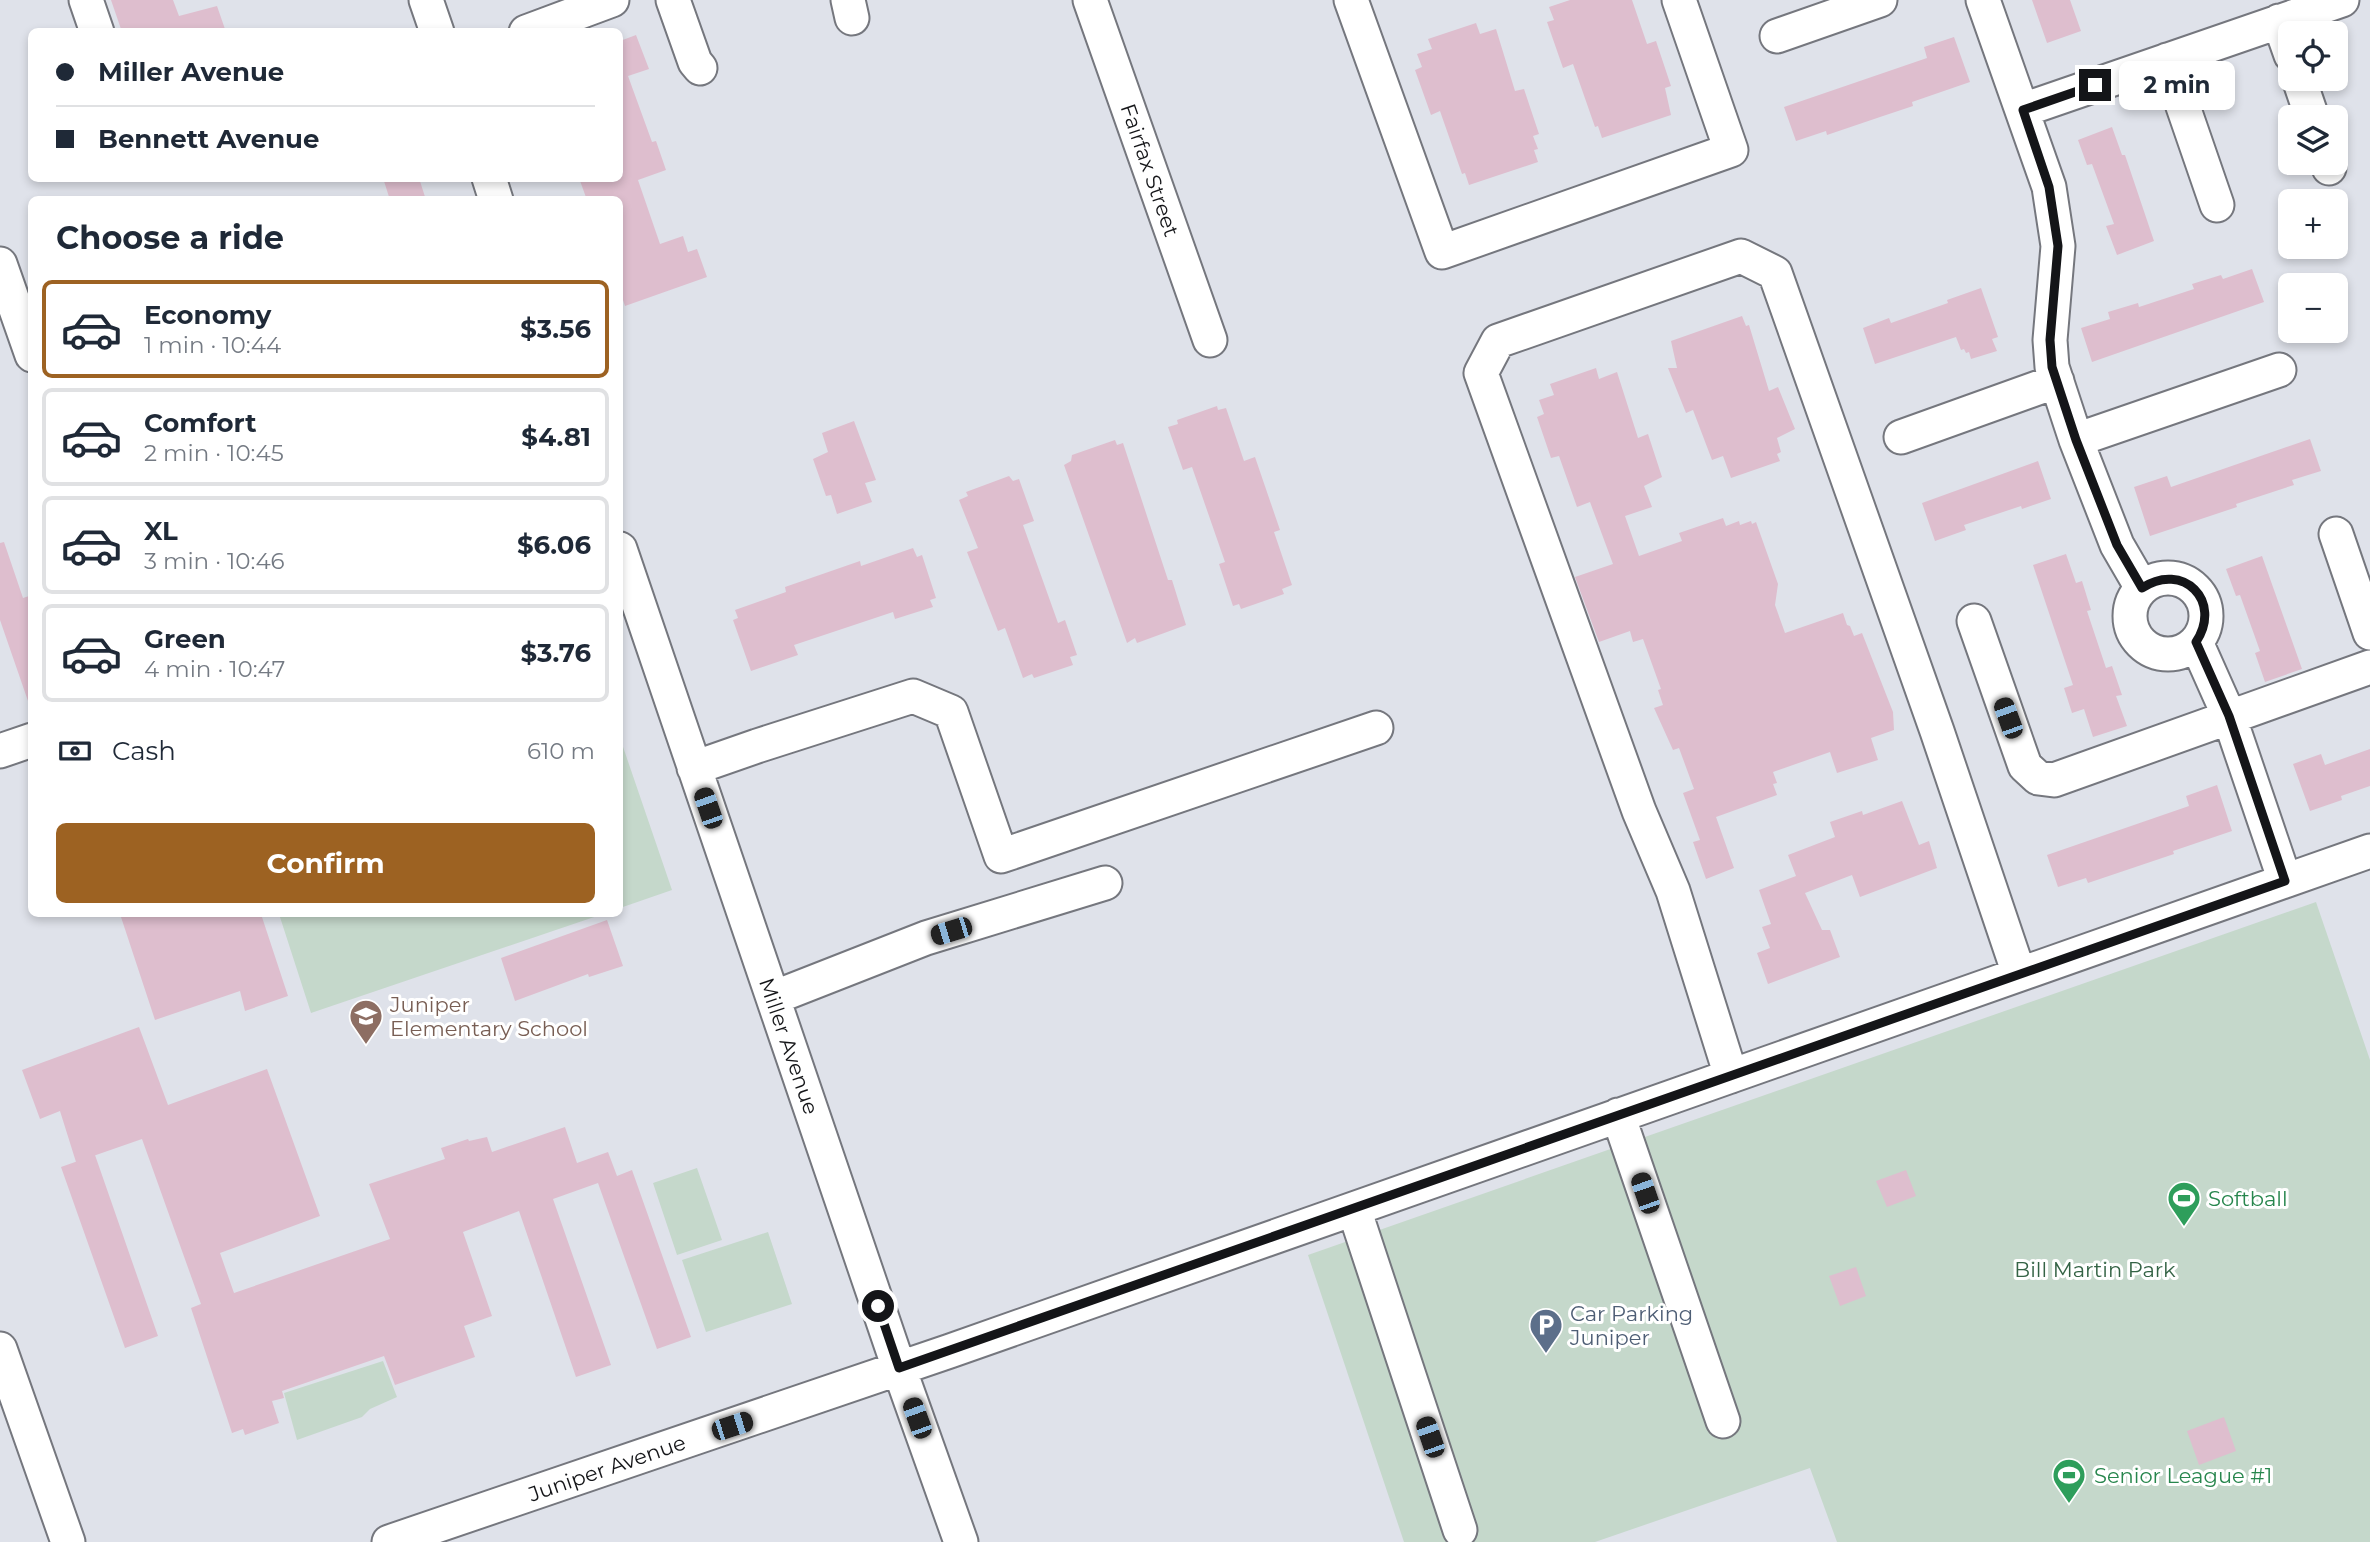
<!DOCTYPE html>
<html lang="en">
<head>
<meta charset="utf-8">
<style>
	body { margin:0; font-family:Montserrat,sans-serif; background:#f6f6f7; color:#1f2937; height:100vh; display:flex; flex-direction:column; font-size:26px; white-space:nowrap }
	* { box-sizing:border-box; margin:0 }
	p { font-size:23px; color:#747a83 }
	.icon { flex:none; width:38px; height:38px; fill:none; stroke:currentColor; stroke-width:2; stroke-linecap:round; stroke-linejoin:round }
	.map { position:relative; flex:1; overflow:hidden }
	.panel { position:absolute; left:28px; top:196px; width:595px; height:721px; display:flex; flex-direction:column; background:#fff; border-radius:10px; box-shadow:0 4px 10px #0003 }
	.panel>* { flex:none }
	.guide { position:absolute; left:28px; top:28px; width:595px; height:154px; border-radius:10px; box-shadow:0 4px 10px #0003; display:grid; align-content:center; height:154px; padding:0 28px; background:#fff }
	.fabs { position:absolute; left:2278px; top:21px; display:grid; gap:14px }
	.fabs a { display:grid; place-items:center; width:70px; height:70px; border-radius:10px; background:#fff; box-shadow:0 4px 10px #0003; font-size:35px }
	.end { position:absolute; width:32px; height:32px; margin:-16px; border:9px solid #141518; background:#fff; box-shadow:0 0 0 4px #fff }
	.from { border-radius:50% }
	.bubble { position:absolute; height:49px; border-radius:10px; background:#fff; box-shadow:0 4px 10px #0003; font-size:23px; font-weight:700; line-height:49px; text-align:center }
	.car { position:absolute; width:21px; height:42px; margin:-21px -10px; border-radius:9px; box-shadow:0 0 5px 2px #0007; background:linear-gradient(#222 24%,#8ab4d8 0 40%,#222 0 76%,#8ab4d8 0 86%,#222 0) }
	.guide b { display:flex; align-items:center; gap:24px; height:66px; font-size:26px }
	.guide b+b { border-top:2px solid #e0e1e3 }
	.guide i { width:18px; height:18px; background:#1f2937 }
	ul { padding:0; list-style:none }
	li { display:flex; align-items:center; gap:21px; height:98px; margin:0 14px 10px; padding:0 14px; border:4px solid #e0e1e3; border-radius:10px }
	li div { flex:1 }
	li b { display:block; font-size:26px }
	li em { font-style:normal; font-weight:700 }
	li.selected { border-color:#9d6222 }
	li>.icon { width:63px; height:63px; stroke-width:1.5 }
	h2 { padding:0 28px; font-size:32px; line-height:84px }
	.pay { display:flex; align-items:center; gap:18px; height:77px; padding:0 28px; font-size:26px }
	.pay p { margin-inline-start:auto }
	.cta { display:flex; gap:14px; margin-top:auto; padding:14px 28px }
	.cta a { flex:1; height:80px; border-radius:10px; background:#9d6222; color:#fff; font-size:28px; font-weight:700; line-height:80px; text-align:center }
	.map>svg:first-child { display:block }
</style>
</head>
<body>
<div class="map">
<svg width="2370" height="1542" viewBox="0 0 2370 1542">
	<rect width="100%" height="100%" fill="#dfe2ea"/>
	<path fill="#c5d8cb" d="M 620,738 L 672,890 L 620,908 Z
		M 2316,902 L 2370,1060 L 2370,1542 L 1837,1542 L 1810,1468 L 1595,1542 L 1404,1542 L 1308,1255 Z
		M 279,914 L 603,914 L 311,1013 Z
		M 697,1168 L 722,1240 L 677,1255 L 653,1183 Z
		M 768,1232 L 792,1304 L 706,1332 L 682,1260 Z
		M 383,1361 L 397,1397 L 370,1409 L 362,1417 L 297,1440 L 284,1393 Z"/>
	<path fill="#debece" d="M 111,0 L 173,0 L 179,16 L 217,6 L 226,32 L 122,32 Z
		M 1570,0 L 1632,0 L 1647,44 L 1656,41 L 1671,86 L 1665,88 L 1671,115 L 1602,138 L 1598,126 L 1595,127 L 1573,64 L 1563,68 L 1547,22 L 1554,20 L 1549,7 Z
		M 2032,0 L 2070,0 L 2081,31 L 2047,43 Z
		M 1476,23 L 1480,34 L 1496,29 L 1515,91 L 1524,89 L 1539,134 L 1533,136 L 1538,149 L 1534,150 L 1538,162 L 1469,185 L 1465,173 L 1462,174 L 1440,111 L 1431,115 L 1415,70 L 1422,67 L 1417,54 L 1432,49 L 1428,39 Z
		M 636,35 L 649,69 L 628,76 L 652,142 L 656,141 L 666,170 L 638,180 L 660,244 L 683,236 L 688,252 L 697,249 L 707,277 L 625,306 L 620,291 L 620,200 L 587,200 L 579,178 L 620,178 L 620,41 Z
		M 1954,37 L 1970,82 L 1912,102 L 1913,106 L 1883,116 L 1827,135 L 1826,131 L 1796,141 L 1784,107 L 1927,58 L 1924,47 Z
		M 2112,127 L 2122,155 L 2125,155 L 2154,241 L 2117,255 L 2106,226 L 2114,224 L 2092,164 L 2087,165 L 2078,140 Z
		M 383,178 L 419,178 L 426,200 L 390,200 Z
		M 2252,269 L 2264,302 L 2092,362 L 2081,328 L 2110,319 L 2108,312 L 2138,303 L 2139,307 L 2194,289 L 2192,284 L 2221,275 L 2223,279 Z
		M 1981,288 L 1998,337 L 1992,339 L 1997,351 L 1971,359 L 1969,352 L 1966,353 L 1964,349 L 1961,350 L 1956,337 L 1875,364 L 1863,328 L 1889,318 L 1891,323 L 1948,303 L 1947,300 Z
		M 1742,316 L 1746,326 L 1749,325 L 1769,391 L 1778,387 L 1795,429 L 1777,438 L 1781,452 L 1777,454 L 1780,461 L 1731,478 L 1723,456 L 1712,460 L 1693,410 L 1686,413 L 1668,368 L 1677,368 L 1671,341 Z
		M 1596,368 L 1599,379 L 1617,372 L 1638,438 L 1648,434 L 1662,477 L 1644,486 L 1652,507 L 1625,516 L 1639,556 L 1682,541 L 1679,533 L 1723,518 L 1726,526 L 1739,521 L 1740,525 L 1751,521 L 1752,524 L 1756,522 L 1778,584 L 1775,605 L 1785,633 L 1843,613 L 1847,625 L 1850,626 L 1854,636 L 1862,633 L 1893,712 L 1894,730 L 1871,738 L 1878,760 L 1837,773 L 1830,752 L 1773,772 L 1777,783 L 1773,784 L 1777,795 L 1716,817 L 1734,868 L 1706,879 L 1693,842 L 1700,840 L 1683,793 L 1694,789 L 1679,748 L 1673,750 L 1654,708 L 1663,705 L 1658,690 L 1661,689 L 1643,639 L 1633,642 L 1630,631 L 1599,642 L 1575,577 L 1613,564 L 1590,502 L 1577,507 L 1559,456 L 1551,458 L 1537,417 L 1544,414 L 1539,400 L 1554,395 L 1550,384 Z
		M 1217,406 L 1218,410 L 1226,408 L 1244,461 L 1255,457 L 1280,530 L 1274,532 L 1292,585 L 1282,589 L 1284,594 L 1241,609 L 1239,604 L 1233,606 L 1219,564 L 1225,562 L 1192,467 L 1183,470 L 1168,427 L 1178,424 L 1177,420 Z
		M 854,421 L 876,480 L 865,483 L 872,502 L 837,514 L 831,495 L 826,496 L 813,459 L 828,452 L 822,433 Z
		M 2310,439 L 2321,471 L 2292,480 L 2294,485 L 2236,504 L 2237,507 L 2150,536 L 2134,487 L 2167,476 L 2171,487 Z
		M 1115,440 L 1117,445 L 1123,443 L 1168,580 L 1172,580 L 1186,625 L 1137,643 L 1135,638 L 1127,643 L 1064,465 L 1071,461 L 1072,455 Z
		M 2038,461 L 2051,499 L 2022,509 L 2021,506 L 1964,525 L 1966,530 L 1935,541 L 1922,503 Z
		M 1009,476 L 1013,481 L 1019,479 L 1034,521 L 1023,525 L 1058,623 L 1065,620 L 1077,655 L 1070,657 L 1073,665 L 1034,678 L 1032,674 L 1023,678 L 1005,628 L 998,631 L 967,552 L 978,548 L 959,500 L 968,496 L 966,492 Z
		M 4,542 L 23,598 L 32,595 L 32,700 L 28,701 L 0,620 L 0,543 Z
		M 913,548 L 917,557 L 922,555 L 936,598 L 930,600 L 933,607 L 895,619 L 893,612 L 794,645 L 798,655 L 751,671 L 733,620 L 738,618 L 735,610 L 786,592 L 785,587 L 860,561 L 861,566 Z
		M 2066,554 L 2076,583 L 2082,581 L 2091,610 L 2087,611 L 2106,668 L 2112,666 L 2122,695 L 2116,696 L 2127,726 L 2093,737 L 2084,709 L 2072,713 L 2064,688 L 2073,685 L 2033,565 Z
		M 2262,556 L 2302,669 L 2265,682 L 2255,653 L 2260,651 L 2240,595 L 2236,596 L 2226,569 Z
		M 2370,749 L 2370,786 L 2341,796 L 2342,800 L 2310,811 L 2293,764 L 2321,754 L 2325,765 Z
		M 2217,785 L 2232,831 L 2173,851 L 2174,854 L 2088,883 L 2086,878 L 2058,887 L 2047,855 L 2189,806 L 2186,796 Z
		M 1902,801 L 1919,845 L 1929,841 L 1937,868 L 1860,897 L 1852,875 L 1805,893 L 1822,930 L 1830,930 L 1840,957 L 1768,984 L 1757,953 L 1770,948 L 1762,927 L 1771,924 L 1759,890 L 1796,876 L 1788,855 L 1835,837 L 1830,822 L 1862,811 L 1863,815 Z
		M 120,914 L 261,914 L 288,996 L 245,1011 L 240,991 L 155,1020 Z
		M 607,920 L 623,966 L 589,977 L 588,974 L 515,1001 L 501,958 Z
		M 139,1027 L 168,1105 L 267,1069 L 320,1216 L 220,1253 L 234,1293 L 390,1239 L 369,1184 L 445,1159 L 441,1148 L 468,1139 L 469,1141 L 487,1137 L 492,1152 L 565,1127 L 577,1163 L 608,1152 L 617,1176 L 632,1170 L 691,1337 L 657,1349 L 598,1183 L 553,1199 L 611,1365 L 576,1377 L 519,1211 L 463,1232 L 492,1316 L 464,1326 L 475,1357 L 395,1385 L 384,1356 L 282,1391 L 284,1398 L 272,1401 L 279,1423 L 245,1435 L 243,1429 L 232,1433 L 191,1308 L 201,1304 L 142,1139 L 76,1162 L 60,1111 L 40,1119 L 22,1070 Z
		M 95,1155 L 158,1336 L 125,1348 L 61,1167 Z
		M 1906,1170 L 1916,1196 L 1887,1207 L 1876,1181 Z
		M 1856,1267 L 1866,1296 L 1840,1306 L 1829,1276 Z
		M 2224,1417 L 2236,1451 L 2199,1465 L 2187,1431 Z"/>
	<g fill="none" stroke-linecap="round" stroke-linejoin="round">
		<defs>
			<path id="minor" d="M 86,0 L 97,32
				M 426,0 L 437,32
				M 673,0 L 695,62 L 700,68
				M 848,0 L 852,18
				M 1090,0 L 1210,340
				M 1351,0 L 1442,252 L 1731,150 L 1679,0
				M 1983,0 L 2049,187 L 2058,246 L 2050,340 L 2052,367 L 2076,440 L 2117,545 L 2142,588
				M 2279,21 L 2291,55
				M 526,32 L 612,0
				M 1777,36 L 1880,0
				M 2167,60 L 2217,205
				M 2299,79 L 2312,117
				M 2023,110 L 2342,0
				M 2327,163 L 2329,168
				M 489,178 L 496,200
				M 0,264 L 32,355
				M 1901,437 L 2057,381
				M 2076,440 L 2279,370
				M 2336,534 L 2370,633
				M 620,549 L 899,1368 L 961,1542
				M2130 616a38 38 0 1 1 76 0a38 38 0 1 1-76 0Z
				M 1974,621 L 2025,766 L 2038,778 L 2054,780 L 2370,667
				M 2196,642 L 2229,716 L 2285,881
				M 0,751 L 32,740
				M 694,768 L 757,746 L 913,696 L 951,712 L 1001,856 L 1376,728
				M 773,998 L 926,938 L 1105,883
				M 1731,1076 L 1673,891 L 1639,811 L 1481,373 L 1498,341 L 1741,256 L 1775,273 L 1937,731 L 2019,974
				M 1618,1115 L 1723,1421
				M 1354,1209 L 1460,1530
				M 0,1349 L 68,1542
				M 389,1542 L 950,1351 L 2370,851"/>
		</defs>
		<use href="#minor" stroke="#75777e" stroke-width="37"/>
		<use href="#minor" stroke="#fff" stroke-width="33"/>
	</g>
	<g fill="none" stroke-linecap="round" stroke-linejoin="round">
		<path stroke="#141518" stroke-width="9" d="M 878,1306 L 899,1368 L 2285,881 L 2229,716 L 2196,642 C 2223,601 2183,561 2142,588 L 2117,545 L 2076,440 L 2052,367 L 2050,340 L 2058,246 L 2049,187 L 2023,110 L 2095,85"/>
	</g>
	<defs>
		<symbol id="school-pin" viewBox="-11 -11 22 30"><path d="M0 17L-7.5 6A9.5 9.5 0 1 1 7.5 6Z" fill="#8d6e63" stroke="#fff"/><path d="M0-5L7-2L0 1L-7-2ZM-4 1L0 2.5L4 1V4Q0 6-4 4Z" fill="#fff"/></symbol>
		<symbol id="stadium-pin" viewBox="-11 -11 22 30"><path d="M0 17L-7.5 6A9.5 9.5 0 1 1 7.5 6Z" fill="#2e9e5b" stroke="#fff"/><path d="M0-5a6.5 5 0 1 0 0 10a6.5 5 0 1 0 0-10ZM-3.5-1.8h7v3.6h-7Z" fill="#fff"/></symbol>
		<symbol id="parking-pin" viewBox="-11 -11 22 30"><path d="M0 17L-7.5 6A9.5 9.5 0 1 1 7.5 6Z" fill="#5c6f8a" stroke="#fff"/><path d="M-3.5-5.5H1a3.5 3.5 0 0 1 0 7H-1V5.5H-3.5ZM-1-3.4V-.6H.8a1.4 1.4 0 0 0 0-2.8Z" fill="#fff"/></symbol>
	</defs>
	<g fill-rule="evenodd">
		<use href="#school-pin" x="347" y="997" width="38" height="52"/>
		<use href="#stadium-pin" x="2165" y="1179" width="38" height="52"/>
		<use href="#parking-pin" x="1527" y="1306" width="38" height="52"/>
		<use href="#stadium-pin" x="2050" y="1456" width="38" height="52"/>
	</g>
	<g text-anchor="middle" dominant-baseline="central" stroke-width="6" stroke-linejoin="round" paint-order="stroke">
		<g font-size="21" fill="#141518" stroke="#fff">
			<text transform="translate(1150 170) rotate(71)">Fairfax Street</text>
			<text transform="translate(789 1046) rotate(71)">Miller Avenue</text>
			<text transform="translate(607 1468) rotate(-19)">Juniper Avenue</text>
		</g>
		<g font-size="21" fill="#785e54" stroke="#fff" text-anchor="start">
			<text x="390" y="1004">Juniper<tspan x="390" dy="24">Elementary School</tspan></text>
		</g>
		<g font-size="21" fill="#27864d" stroke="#fff" text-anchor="start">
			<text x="2208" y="1198">Softball</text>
			<text x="2094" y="1475">Senior League #1</text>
		</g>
		<g font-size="21" fill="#346345" stroke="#fff">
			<text x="2095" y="1269">Bill Martin Park</text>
		</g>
		<g font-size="21" fill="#4e5e75" stroke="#fff" text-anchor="start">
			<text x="1570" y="1313">Car Parking<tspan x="1570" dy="24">Juniper</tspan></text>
		</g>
	</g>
</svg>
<div class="fabs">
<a><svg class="icon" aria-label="locate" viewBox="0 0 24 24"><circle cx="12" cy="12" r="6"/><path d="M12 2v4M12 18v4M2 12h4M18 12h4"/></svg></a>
<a><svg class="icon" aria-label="layers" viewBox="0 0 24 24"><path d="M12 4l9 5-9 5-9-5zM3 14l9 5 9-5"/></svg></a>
<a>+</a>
<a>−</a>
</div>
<i class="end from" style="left:878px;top:1306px"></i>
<i class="end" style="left:2095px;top:85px"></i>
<div class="bubble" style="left:2119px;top:61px;width:116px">2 min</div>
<i class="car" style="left:2008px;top:718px;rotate:340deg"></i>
<i class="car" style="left:708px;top:808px;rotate:341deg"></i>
<i class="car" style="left:951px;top:931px;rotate:253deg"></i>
<i class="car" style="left:1645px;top:1193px;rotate:341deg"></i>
<i class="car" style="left:917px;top:1418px;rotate:340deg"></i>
<i class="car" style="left:732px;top:1426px;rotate:72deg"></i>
<i class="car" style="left:1430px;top:1437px;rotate:341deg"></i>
<div class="guide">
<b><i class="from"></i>Miller Avenue</b>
<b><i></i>Bennett Avenue</b>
</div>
<section class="panel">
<h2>Choose a ride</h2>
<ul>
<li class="selected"><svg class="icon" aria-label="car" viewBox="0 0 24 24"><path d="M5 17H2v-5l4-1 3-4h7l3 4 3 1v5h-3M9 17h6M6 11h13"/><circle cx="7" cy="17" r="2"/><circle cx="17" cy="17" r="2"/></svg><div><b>Economy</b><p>1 min · 10:44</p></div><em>$3.56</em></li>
<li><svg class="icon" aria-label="car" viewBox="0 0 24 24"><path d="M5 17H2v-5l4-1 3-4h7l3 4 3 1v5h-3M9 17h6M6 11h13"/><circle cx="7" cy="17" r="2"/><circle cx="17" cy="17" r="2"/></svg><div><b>Comfort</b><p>2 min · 10:45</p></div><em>$4.81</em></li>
<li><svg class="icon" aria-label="car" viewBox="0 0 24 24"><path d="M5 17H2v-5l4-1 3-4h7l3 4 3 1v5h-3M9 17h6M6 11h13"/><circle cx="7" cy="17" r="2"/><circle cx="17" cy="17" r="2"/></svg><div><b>XL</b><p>3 min · 10:46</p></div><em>$6.06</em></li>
<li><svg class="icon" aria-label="car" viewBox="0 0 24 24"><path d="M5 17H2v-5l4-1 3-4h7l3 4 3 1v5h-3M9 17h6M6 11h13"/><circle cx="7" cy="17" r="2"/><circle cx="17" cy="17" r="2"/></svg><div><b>Green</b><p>4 min · 10:47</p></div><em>$3.76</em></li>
</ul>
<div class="pay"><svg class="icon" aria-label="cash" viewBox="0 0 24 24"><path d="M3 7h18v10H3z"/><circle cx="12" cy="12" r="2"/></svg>Cash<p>610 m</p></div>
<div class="cta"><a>Confirm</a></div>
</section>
</div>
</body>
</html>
